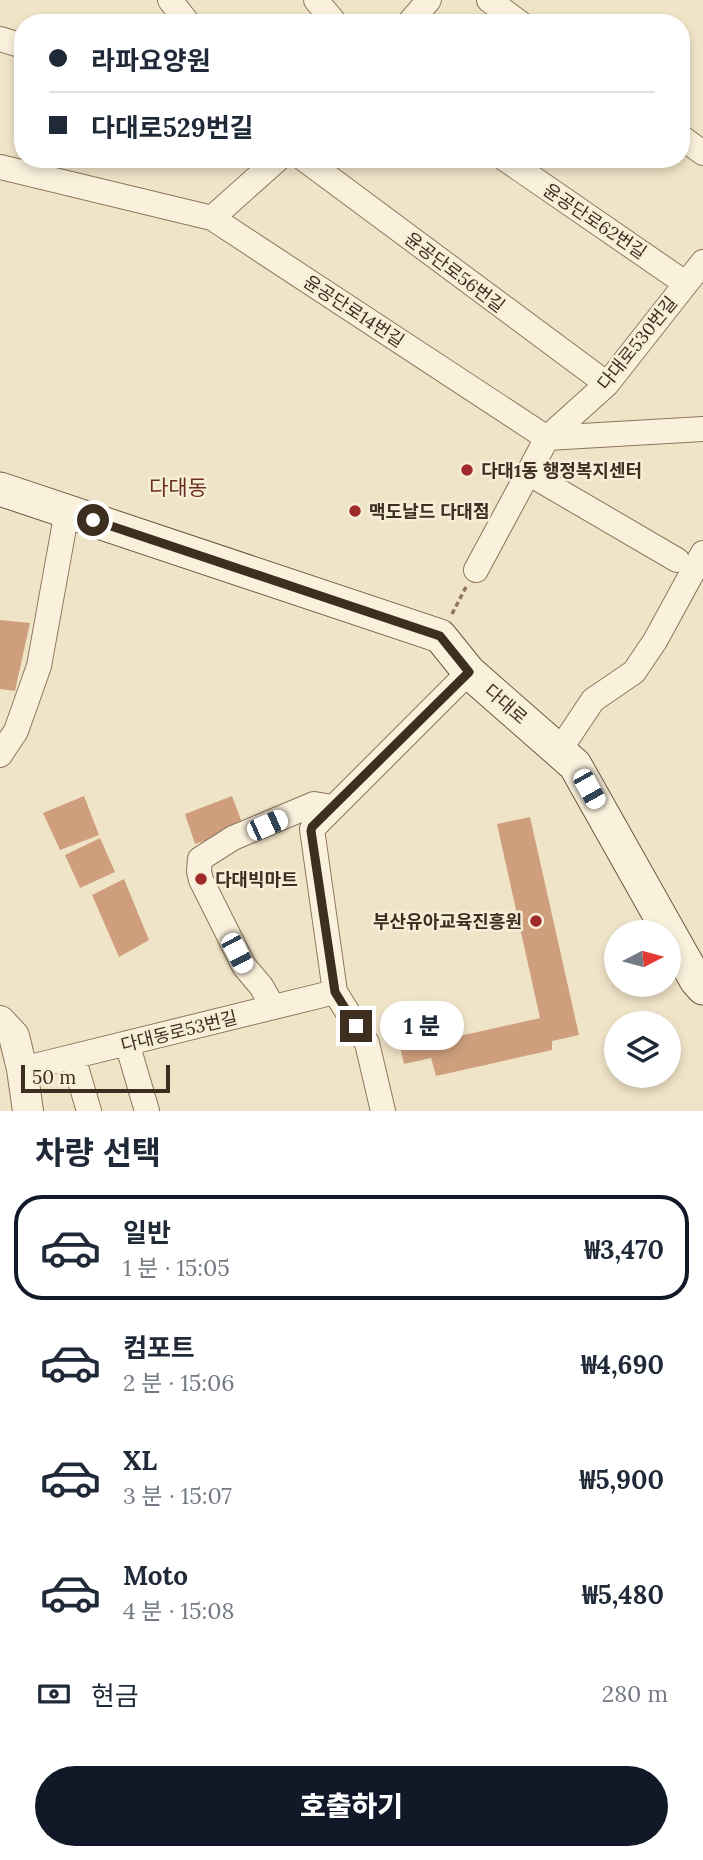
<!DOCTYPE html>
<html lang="ko">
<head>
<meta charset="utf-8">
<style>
	body { margin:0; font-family:Lora,"Noto Sans KR",serif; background:#f6f6f7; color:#1f2937; height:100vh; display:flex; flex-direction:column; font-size:26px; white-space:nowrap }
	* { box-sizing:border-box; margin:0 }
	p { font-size:23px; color:#747a83 }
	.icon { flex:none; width:38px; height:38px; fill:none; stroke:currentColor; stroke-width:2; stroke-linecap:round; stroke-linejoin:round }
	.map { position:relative; height:1111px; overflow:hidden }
	.side { display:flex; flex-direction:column; background:#fff; flex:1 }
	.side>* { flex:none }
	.top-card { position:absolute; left:14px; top:14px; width:676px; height:154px; border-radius:28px; box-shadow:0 4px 10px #0003; display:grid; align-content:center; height:154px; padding:0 35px; background:#fff }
	.needle { width:46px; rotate:84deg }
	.tools { position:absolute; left:604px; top:920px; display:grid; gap:14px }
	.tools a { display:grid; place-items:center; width:77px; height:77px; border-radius:50%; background:#fff; box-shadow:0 4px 10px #0003; font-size:35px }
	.scale { position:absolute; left:21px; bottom:18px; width:149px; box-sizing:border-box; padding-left:7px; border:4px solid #3d2e20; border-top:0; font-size:19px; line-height:24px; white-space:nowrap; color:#3d2e20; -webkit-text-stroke:5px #f7eed8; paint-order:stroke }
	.end { position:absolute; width:32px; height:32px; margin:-16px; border:9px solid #3d2e20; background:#fff; box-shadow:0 0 0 4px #fff }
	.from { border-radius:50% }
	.bubble { position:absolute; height:49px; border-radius:24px; background:#fff; box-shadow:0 4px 10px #0003; font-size:23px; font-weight:800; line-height:49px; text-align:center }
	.car { position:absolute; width:21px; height:42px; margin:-21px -10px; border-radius:9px; box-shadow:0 0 5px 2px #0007; background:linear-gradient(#fff 24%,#345 0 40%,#fff 0 76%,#345 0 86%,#fff 0) }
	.top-card b { display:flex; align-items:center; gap:24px; height:66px; font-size:26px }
	.top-card b+b { border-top:2px solid #e0e1e3 }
	.top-card i { width:18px; height:18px; background:#1f2937 }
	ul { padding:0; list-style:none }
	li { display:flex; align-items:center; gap:21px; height:105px; margin:0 14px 10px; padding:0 21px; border:4px solid transparent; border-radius:28px }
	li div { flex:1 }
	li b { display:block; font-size:26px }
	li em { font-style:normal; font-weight:800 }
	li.active { border-color:#111827 }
	li>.icon { width:63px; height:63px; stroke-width:1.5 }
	h2 { padding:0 35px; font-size:32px; line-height:84px }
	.pay { display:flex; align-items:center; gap:18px; height:77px; padding:0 35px; font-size:26px }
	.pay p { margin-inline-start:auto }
	.button { display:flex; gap:14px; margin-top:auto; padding:14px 35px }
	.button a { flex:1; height:80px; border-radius:42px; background:#111827; color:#fff; font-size:28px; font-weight:800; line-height:80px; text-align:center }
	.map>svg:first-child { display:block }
</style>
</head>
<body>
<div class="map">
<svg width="703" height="1111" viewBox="0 0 703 1111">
	<rect width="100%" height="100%" fill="#f0e4c8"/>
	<path fill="#cf9f7d" d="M 0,620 L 30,623 L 15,691 L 0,689 Z
		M 84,796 L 99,835 L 60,850 L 43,813 Z
		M 232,796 L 244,828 L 195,844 L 185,814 Z
		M 530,817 L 579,1035 L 552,1041 L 552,1050 L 436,1076 L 431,1058 L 404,1064 L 398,1038 L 425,1032 L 428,1043 L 540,1018 L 497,824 Z
		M 100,838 L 115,872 L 80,888 L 65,855 Z
		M 124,879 L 149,940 L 119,957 L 92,895 Z"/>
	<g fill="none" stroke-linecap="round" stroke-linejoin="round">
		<defs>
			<path id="minor" d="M 170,0 L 188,23
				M 316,0 L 335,23
				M 489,0 L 520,23
				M 409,23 L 429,0
				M 0,39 L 23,46
				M 681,137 L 703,153
				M 304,159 L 607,384
				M 505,159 L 685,283
				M 0,167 L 212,218 L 547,438 L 703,429
				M 212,218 L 278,159
				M 528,473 L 677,560
				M 476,570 L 547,438 L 607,384 L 703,262
				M 559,751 L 593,700 L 634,672 L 655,641 L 703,553
				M 0,755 L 16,731 L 39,666 L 67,511
				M 273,1007 L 261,986 L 244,966 L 201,880 L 199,871 L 200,859 L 233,838 L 314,804 L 333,807
				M 127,1043 L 147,1111
				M 73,1057 L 89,1111
				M 22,1069 L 335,992
				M 383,1111 L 367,1043 L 335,992 L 312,829 L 469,672"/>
			<path id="tertiary" d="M 0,1021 L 14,1036 L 22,1069 L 28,1111"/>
			<path id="secondary" d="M 0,489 L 440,636 L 469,672 L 575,765 L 696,980 L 703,988"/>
		</defs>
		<use href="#minor" stroke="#8d765c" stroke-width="26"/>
		<use href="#tertiary" stroke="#8d765c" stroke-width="32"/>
		<use href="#secondary" stroke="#6f573f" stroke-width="35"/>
		<path stroke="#8d765c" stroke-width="3.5" stroke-dasharray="5 3.5" stroke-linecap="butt" d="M 452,614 L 466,587"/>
		<use href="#minor" stroke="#faf1dc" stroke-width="24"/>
		<use href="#tertiary" stroke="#faf1dc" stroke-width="30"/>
		<use href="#secondary" stroke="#faf1dc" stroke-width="33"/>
	</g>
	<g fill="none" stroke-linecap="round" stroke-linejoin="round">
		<path stroke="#3d2e20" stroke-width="9" d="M 93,520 L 440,636 L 469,672 L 312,827 L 311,831 L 335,992 L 356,1026"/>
	</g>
	<g fill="#9e2a2b" stroke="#f7eed8" stroke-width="2.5">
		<circle cx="467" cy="470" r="7"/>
		<circle cx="355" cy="511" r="7"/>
		<circle cx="201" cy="879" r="7"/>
		<circle cx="536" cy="921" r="7"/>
	</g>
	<g text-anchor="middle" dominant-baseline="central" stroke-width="5" stroke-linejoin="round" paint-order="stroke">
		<g font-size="18" fill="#3d2e20" stroke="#f7eed8">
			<text transform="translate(595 221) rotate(34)">윤공단로62번길</text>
			<text transform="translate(455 272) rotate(37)">윤공단로56번길</text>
			<text transform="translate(354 311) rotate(33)">윤공단로14번길</text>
			<text transform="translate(637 343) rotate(-51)">다대로530번길</text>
			<text transform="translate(506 704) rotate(41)">다대로</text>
			<text transform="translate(179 1031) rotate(-14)">다대동로53번길</text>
		</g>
		<g font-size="18" font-weight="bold" fill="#3d2e20" stroke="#f7eed8" text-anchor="start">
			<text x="481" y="470">다대1동 행정복지센터</text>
			<text x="369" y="511">맥도날드 다대점</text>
			<text x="215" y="879">다대빅마트</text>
			<text x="522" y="921" text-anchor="end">부산유아교육진흥원</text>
		</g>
		<g font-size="21" fill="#6b2e1e" stroke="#f7eed8">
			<text x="178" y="487">다대동</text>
		</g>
	</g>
</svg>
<div class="tools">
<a><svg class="needle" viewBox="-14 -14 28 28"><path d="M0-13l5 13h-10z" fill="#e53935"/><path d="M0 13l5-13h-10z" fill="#747a83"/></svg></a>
<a><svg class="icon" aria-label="layers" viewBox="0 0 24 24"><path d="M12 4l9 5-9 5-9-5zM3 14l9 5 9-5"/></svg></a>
</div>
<div class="scale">50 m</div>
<i class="end from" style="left:93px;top:520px"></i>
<i class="end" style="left:356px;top:1026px"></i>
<div class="bubble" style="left:380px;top:1001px;width:84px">1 분</div>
<i class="car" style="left:589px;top:789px;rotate:151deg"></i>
<i class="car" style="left:267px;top:825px;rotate:66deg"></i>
<i class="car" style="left:237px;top:953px;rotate:152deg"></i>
<div class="top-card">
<b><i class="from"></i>라파요양원</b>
<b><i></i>다대로529번길</b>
</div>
</div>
<section class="side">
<h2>차량 선택</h2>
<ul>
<li class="active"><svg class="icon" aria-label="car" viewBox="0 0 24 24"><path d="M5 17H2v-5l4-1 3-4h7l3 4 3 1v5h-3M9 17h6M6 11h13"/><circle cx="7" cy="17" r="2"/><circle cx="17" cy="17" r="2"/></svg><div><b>일반</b><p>1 분 · 15:05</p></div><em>₩3,470</em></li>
<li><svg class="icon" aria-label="car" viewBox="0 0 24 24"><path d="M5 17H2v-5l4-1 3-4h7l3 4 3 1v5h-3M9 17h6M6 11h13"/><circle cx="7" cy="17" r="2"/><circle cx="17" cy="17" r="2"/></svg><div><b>컴포트</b><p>2 분 · 15:06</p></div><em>₩4,690</em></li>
<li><svg class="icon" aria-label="car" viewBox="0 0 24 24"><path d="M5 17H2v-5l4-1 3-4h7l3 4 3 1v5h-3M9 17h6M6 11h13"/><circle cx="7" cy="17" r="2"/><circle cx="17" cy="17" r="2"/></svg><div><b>XL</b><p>3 분 · 15:07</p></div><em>₩5,900</em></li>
<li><svg class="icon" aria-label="car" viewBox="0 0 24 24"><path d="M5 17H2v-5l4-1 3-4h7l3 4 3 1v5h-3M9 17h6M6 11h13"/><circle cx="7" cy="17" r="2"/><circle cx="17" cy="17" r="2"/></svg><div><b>Moto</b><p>4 분 · 15:08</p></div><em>₩5,480</em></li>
</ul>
<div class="pay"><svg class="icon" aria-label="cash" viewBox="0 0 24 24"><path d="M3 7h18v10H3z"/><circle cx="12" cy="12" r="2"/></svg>현금<p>280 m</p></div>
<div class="button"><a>호출하기</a></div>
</section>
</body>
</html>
